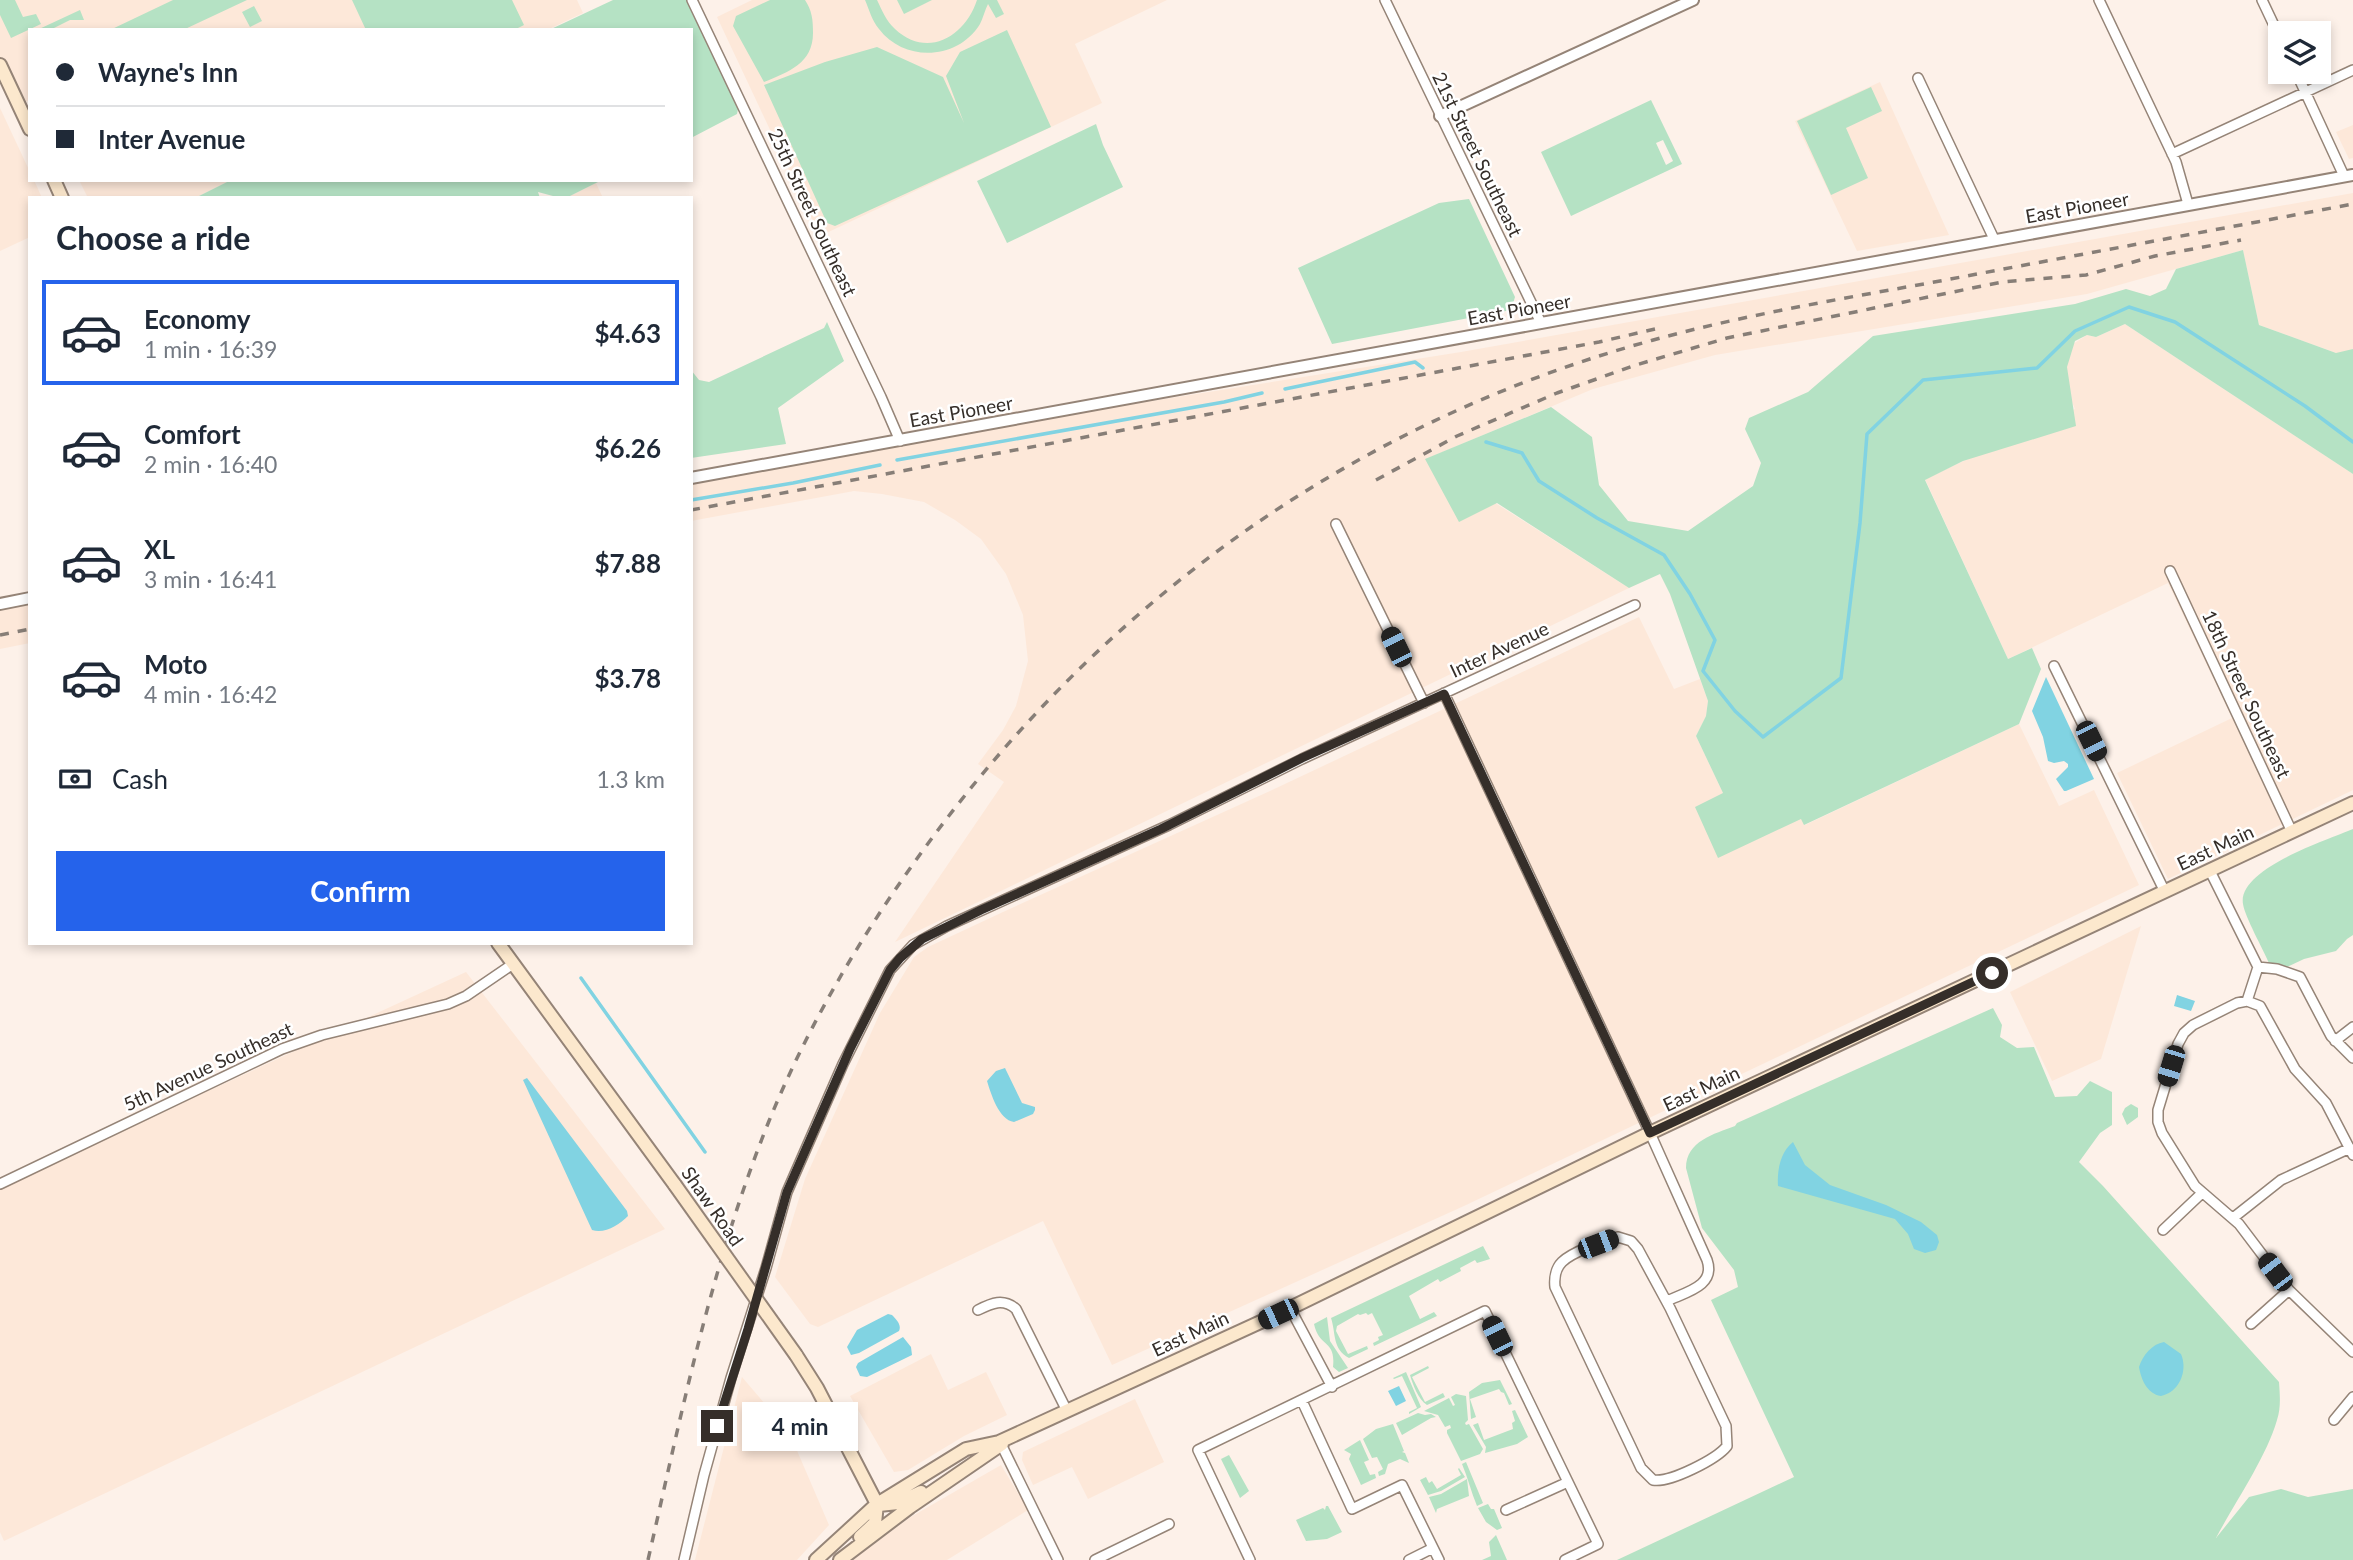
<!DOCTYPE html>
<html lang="en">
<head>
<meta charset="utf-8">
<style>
	body { margin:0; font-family:Lato,sans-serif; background:#f6f6f7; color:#1f2937; height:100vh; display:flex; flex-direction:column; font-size:26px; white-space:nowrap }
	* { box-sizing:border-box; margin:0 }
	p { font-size:23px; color:#747a83 }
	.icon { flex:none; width:38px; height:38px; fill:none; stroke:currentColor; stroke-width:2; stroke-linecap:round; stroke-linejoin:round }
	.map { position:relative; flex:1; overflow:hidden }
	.details { position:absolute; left:28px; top:196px; width:665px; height:749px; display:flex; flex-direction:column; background:#fff; border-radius:0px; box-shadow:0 4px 10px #0003 }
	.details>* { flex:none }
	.top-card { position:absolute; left:28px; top:28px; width:665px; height:154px; border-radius:0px; box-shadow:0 4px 10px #0003; display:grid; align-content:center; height:154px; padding:0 28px; background:#fff }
	.buttons { position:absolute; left:2268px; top:21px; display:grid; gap:14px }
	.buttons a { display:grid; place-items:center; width:63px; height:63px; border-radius:0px; background:#fff; box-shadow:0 4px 10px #0003; font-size:35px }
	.end { position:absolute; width:32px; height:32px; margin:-16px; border:9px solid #352e29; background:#fff; box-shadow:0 0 0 4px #fff }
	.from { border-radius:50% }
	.bubble { position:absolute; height:49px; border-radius:0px; background:#fff; box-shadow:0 4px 10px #0003; font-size:23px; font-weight:700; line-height:49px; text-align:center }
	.car { position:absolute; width:21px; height:42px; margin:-21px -10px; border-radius:9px; box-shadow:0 0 5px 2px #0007; background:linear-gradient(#222 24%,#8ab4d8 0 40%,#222 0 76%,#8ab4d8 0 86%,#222 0) }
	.top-card b { display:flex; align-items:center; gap:24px; height:66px; font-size:26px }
	.top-card b+b { border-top:2px solid #e0e1e3 }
	.top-card i { width:18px; height:18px; background:#1f2937 }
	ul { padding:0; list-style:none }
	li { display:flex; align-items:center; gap:21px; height:105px; margin:0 14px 10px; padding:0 14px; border:4px solid transparent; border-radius:0px }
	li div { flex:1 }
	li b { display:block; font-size:26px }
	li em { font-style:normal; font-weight:700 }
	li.active { border-color:#2563eb }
	li>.icon { width:63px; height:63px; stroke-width:1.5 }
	h2 { padding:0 28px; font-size:32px; line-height:84px }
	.pay { display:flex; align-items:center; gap:18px; height:77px; padding:0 28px; font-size:26px }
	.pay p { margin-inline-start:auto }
	.action { display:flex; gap:14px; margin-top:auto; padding:14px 28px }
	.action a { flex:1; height:80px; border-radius:0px; background:#2563eb; color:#fff; font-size:28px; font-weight:700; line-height:80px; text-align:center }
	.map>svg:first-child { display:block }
</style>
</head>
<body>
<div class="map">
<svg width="2353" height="1560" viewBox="0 0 2353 1560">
	<rect width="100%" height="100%" fill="#fdf1e9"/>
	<path fill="#fde8d9" d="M 0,0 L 577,0 L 583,13 L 547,30 L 30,30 L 30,100 L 18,105 L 0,65 Z
		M 752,0 L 1167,0 L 1075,44 L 1102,103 L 820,236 L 717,17 Z
		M 1880,82 L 1949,235 L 1857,251 L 1795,121 Z
		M 0,108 L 30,172 L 30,180 L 34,180 L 42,198 L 30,198 L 30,237 L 0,251 Z
		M 2353,125 L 2353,158 L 2349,159 L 2336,132 Z
		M 79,180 L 231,180 L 195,198 L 88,198 Z
		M 596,183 L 603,198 L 566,198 Z
		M 2353,193 L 2353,420 L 2336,353 L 2259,325 L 2243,250 L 2087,294 L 1715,355 L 1593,389 L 1426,459 L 1629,588 L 895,942 L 1004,782 L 978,764 L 1003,730 L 1016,706 L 1028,661 L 1023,615 L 1006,574 L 981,539 L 955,520 L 924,502 L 882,494 L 854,491 L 691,521 L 691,477 L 886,443 L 1461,352 Z
		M 2125,324 L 2353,474 L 2353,790 L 2168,879 L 2117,773 L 2232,718 L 2168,583 L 2008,659 L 1925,479 L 2075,409 L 2053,357 L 2087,335 L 2096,337 Z
		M 30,598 L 30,643 L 0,649 L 0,604 Z
		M 1639,617 L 1674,689 L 1700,679 L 1708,701 L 1706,716 L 1696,736 L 1723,793 L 1801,818 L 1805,825 L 2019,724 L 2059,806 L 2094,790 L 2139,885 L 1464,1206 L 1112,1365 L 1043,1221 L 818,1327 L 810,1324 L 775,1277 L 805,1179 L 880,1013 L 914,957 L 928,947 L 1003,912 L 1270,791 Z
		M 2141,926 L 2101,1059 L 2052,1081 L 2010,992 Z
		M 466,972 L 665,1229 L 4,1541 L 0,1532 L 0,1187 Z
		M 931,1354 L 948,1390 L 986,1372 L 1007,1415 L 964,1436 L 908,1470 L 894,1472 L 850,1396 Z
		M 742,1377 L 789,1432 L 829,1525 L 797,1560 L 695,1560 Z
		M 1135,1399 L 1164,1462 L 1088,1499 L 1072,1467 L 1033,1485 L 1022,1460 L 1023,1452 Z
		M 1001,1465 L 1028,1510 L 947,1560 L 852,1560 L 909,1518 Z"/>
	<path fill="#b5e2c4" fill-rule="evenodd" d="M 0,0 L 15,0 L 23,17 L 36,14 L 41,24 L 11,38 L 0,15 Z
		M 173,0 L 247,0 L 183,30 L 110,30 Z
		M 352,0 L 512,0 L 524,25 L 514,30 L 366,30 Z
		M 613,0 L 687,0 L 738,109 L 737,114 L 691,138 L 691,30 L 549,30 Z
		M 770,0 L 805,0 C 812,11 813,19 813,33 C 813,63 789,72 764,82 L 733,26 L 736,16 Z
		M 865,0 L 877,0 C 882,10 886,21 895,29 C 927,59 965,37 977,0 L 997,0 L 1004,14 L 996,18 L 988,4 C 985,10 983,18 980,24 C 958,60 905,63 879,29 C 872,21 869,9 865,0 Z
		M 897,0 L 932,0 L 904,14 Z
		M 254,6 L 262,21 L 250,27 L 242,12 Z
		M 80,10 L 84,20 L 70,20 L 50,30 L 37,30 Z
		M 1007,30 L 1051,127 L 835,226 L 827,223 L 764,85 L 825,62 L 877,47 L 943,77 L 964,123 L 946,76 L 960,52 Z
		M 1871,87 L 1882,111 L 1846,128 L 1868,178 L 1831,195 L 1797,121 Z
		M 1651,100 L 1682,164 L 1571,216 L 1541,152 ZM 1663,140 L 1673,161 L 1666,165 L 1656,143 Z
		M 1096,124 L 1103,145 L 1123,187 L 1007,243 L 977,181 Z
		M 231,180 L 602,180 L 566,198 L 549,198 L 553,196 L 538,192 L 540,198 L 195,198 Z
		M 1469,199 L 1515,297 L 1511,310 L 1332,344 L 1298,268 L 1439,203 Z
		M 2243,250 L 2259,325 L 2336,353 L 2353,349 L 2353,474 L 2125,324 L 2096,337 L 2087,335 L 2075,341 L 2067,367 L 2076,426 L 1963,461 L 1925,480 L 2008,659 L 2032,648 L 2041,669 L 2019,724 L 1804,825 L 1801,819 L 1718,858 L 1695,807 L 1723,793 L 1696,736 L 1706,716 L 1708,701 L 1670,594 L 1660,574 L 1629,588 L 1497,503 L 1459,522 L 1425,459 L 1551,407 L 1592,437 L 1599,485 L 1628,521 L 1688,531 L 1753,486 L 1761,463 L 1745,429 L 1749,418 L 1808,392 L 1873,336 L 2075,304 L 2126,289 L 2150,296 L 2166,289 L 2176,269 Z
		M 827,322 L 844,361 L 778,408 L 786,444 L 691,458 L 691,370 L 699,380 L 709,382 L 824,328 Z
		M 2353,829 L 2353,935 L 2347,939 L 2336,951 L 2304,959 L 2287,967 L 2269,963 C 2263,949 2245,917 2243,904 C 2237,869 2327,840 2353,829 Z
		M 1993,1008 L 2002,1025 L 2000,1037 L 2017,1048 L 2034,1047 L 2055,1097 L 2077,1096 L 2090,1081 L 2112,1092 L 2112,1125 L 2100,1133 L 2079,1162 L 2103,1186 L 2279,1382 C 2280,1396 2281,1408 2277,1420 C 2266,1458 2235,1502 2216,1538 L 2249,1497 L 2281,1489 L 2308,1497 L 2353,1489 L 2353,1560 L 1617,1560 L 1794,1477 L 1711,1300 L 1738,1287 L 1734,1270 L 1702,1228 L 1686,1168 C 1686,1141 1714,1134 1735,1126 L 1737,1123 Z
		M 2131,1104 L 2138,1108 L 2138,1117 L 2127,1125 L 2122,1114 L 2125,1108 Z
		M 1483,1246 L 1490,1259 L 1477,1263 L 1475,1260 L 1460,1268 L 1461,1271 L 1440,1282 L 1438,1279 L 1409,1296 L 1420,1319 L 1434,1312 L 1437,1316 L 1374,1346 L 1373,1343 L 1379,1340 L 1378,1337 L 1383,1335 L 1372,1313 L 1368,1315 L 1366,1313 L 1360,1315 L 1358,1314 L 1337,1326 L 1336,1331 L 1348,1354 L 1367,1346 L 1368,1349 L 1349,1358 C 1332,1349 1336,1333 1331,1318 Z
		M 1327,1317 L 1330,1341 L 1348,1368 L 1339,1372 L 1333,1367 C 1336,1339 1319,1348 1314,1324 Z
		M 1428,1366 L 1429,1368 L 1412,1377 L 1425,1402 L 1443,1393 L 1445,1397 L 1427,1405 C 1418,1399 1413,1385 1410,1375 Z
		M 1406,1372 L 1421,1407 L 1409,1414 L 1409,1412 L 1417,1408 L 1402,1376 L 1394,1379 L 1393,1378 Z
		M 1500,1380 L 1512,1404 L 1509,1405 L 1504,1393 L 1501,1392 L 1499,1389 L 1470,1399 L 1476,1417 L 1471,1419 L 1469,1392 L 1482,1383 Z
		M 1456,1394 L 1466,1396 L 1468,1420 L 1465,1423 L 1466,1425 L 1469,1424 L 1483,1449 L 1480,1454 L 1461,1461 L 1447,1433 L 1447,1430 L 1451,1428 L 1450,1425 L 1445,1427 L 1438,1415 L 1424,1411 L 1449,1398 L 1453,1406 L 1455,1405 L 1451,1397 Z
		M 1515,1410 L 1528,1437 L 1517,1444 L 1485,1453 L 1486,1447 L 1473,1425 L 1478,1423 L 1484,1440 L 1513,1429 L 1512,1423 L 1515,1421 L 1512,1411 Z
		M 1418,1413 L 1425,1415 L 1431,1414 L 1436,1417 L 1431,1418 L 1402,1435 L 1396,1423 Z
		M 1393,1424 L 1404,1451 L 1402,1452 L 1405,1453 L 1409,1463 L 1400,1459 L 1388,1464 L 1385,1474 L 1379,1476 L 1378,1472 L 1383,1469 L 1377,1457 L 1372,1458 L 1363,1439 L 1376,1429 Z
		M 1360,1440 L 1369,1460 L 1364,1462 L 1370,1475 L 1375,1474 L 1376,1478 L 1361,1485 L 1349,1459 L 1351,1454 L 1344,1450 Z
		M 1229,1455 L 1249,1491 L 1240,1498 L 1221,1459 Z
		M 1466,1462 L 1483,1503 L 1477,1506 C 1471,1492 1468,1478 1462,1464 Z
		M 1459,1468 L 1465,1477 L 1441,1491 L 1428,1495 L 1420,1480 L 1426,1477 L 1429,1483 L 1432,1481 L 1437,1489 L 1461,1475 L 1458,1469 Z
		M 1467,1479 L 1469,1496 L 1437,1509 L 1436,1513 L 1429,1497 L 1441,1494 Z
		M 1488,1504 L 1491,1509 L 1494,1509 L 1502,1528 L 1497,1530 L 1486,1522 L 1478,1508 Z
		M 1326,1506 L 1328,1506 L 1342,1532 L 1327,1539 L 1306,1541 L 1296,1520 L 1323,1508 L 1325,1510 Z
		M 1496,1535 L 1507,1560 L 1482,1560 L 1491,1556 L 1489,1542 Z"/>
	<path fill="#81d3e2" d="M 2046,677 L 2094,779 L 2066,791 L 2064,791 L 2056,779 L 2068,767 L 2068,764 L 2064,761 L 2054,763 L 2048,761 L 2043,737 L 2032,711 Z
		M 2177,995 L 2195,1001 L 2191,1011 L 2174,1006 Z
		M 1005,1068 L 1022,1103 L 1035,1107 L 1035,1110 L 1033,1114 L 1014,1122 C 999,1120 991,1094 987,1081 L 996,1071 Z
		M 527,1078 L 627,1211 L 628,1216 C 619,1225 605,1234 592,1230 L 523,1080 Z
		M 1793,1142 L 1805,1165 L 1830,1185 L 1886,1205 L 1921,1222 L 1937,1235 L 1939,1242 L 1936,1250 L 1925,1253 L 1914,1249 L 1908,1234 L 1895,1219 L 1778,1186 C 1777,1171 1780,1152 1793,1142 Z
		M 888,1314 L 892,1315 C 896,1319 902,1325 899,1331 L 859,1353 L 851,1355 L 847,1347 L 857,1330 Z
		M 903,1337 L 911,1347 L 912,1355 L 867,1377 L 860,1376 L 856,1367 L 858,1363 Z
		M 2164,1342 L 2181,1354 C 2188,1370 2180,1392 2161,1396 C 2147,1394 2141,1379 2139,1367 C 2143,1355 2152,1344 2164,1342 Z
		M 1399,1386 L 1406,1401 L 1396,1406 L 1388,1391 Z"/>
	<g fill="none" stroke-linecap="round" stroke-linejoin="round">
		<path stroke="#81d3e2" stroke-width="3.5" d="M 1285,389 L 1415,362 L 1423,368
			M 1486,442 L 1522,453 L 1539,481 L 1597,518 L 1664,555 L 1690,594 L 1715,640 L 1703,671 L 1735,711 L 1763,737 L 1841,678 L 1860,523 L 1867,434 L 1923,380 L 2037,368 L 2075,331 L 2129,307 L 2175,322 L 2305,406 L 2353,442
			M 897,460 L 1224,402 L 1262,393
			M 691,500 L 793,483 L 880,465
			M 581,978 L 705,1152"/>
		<defs>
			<path id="minor" d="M 692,0 L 881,397 L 900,441
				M 1385,0 L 1541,323
				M 2099,0 L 2176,162 L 2188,204
				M 2262,0 L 2280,38
				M 2296,72 L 2344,176
				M 1918,78 L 1994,239
				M 2172,154 L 2353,70
				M 1336,524 L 1424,703
				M 2170,571 L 2292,832
				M 2054,666 L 2165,892
				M 1444,693 L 1650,1133 L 1707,1260 C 1716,1286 1686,1292 1667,1301
				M 2210,871 L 2258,967 L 2247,1001
				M 2258,967 L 2277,969 L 2300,977 L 2331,1036 L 2353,1058
				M 2335,1041 L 2353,1027
				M 2353,1155 L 2326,1103 L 2295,1069 L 2260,1006 L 2247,1001 L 2237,1003 L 2193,1025 L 2184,1033 L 2178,1044 L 2158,1110 L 2158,1122 L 2162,1133 L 2195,1186 L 2239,1224 L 2289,1290 L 2353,1352
				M 0,1184 L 282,1049 L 322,1035 L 448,1004 L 466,996 L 513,964
				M 2233,1218 L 2281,1180 L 2350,1148
				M 2163,1230 L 2202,1193
				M 1618,1237 L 1631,1241 L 1638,1249 L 1670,1308 L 1726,1426 L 1727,1446 C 1717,1459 1670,1483 1653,1480 L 1641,1468 L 1555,1287 C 1554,1278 1556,1268 1562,1262 C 1572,1252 1605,1240 1618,1237 Z
				M 1290,1308 L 1332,1387
				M 978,1310 C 992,1303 1003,1298 1016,1309 L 1067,1411
				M 2251,1324 L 2289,1290
				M 1302,1401 L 1352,1509 L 1402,1485 L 1439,1560
				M 2334,1420 L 2353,1397
				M 1000,1442 L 1058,1560
				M 1506,1510 L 1568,1482
				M 684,1560 L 704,1475 L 731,1378 L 766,1268 L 787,1192 L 843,1064 L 890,970 L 913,945 L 947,926 L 1169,825 L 1302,759 L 1635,605
				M 1095,1560 L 1169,1524
				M 1250,1560 L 1198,1450 L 1485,1311 L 1598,1544 L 1565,1560
				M 1409,1560 L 1433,1548"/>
			<path id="tertiary" d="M 1440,116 L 1693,0
				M 691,478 L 2353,175
				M 0,604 L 30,598"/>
			<path id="secondary" d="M 0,65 L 30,129
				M 54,180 L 62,198
				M 498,943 L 675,1185
				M 796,1355 L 817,1388 L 877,1504 L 875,1523 L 860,1537
				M 879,1505 L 898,1503 L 921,1492
				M 816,1560 L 877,1504 L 966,1449 L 999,1442 L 1278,1314 L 1650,1133 L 2353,803
				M 840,1560 L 910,1507 L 1002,1444"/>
		</defs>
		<use href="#minor" stroke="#958477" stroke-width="12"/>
		<use href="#tertiary" stroke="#958477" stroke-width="14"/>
		<use href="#secondary" stroke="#958477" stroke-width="16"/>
		<use href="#minor" stroke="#fff" stroke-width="9"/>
		<use href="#tertiary" stroke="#fff" stroke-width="10"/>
		<use href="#secondary" stroke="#fce8cd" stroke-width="12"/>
		<path stroke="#877e77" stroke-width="3.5" stroke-dasharray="9 9" stroke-linecap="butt" d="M 1376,480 L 1457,436 L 1557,393 L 1636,365 L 1727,338 L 2002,282 L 2086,275 L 2155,256 L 2241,240
			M 691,510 L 1599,342 L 1655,329
			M 0,635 L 30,629
			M 648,1560 C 682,1411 712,1262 769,1121 C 807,1028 858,941 916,860 C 1097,607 1345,426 1646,342 C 1742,315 1841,299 1940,281 C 2077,255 2215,230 2353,204"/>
		<defs>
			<path id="secondary-bridge" d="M 675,1185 L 796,1355"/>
		</defs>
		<use href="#secondary-bridge" stroke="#958477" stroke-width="16" stroke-linecap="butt"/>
		<use href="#secondary-bridge" stroke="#fce8cd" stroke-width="12"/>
	</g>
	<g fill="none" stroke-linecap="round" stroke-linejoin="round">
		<path stroke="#352e29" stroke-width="9" d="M 717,1426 L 748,1329 L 787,1192 L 850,1049 L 890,970 L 900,958 L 922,939 L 981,910 L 1161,829 L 1302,758 L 1444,694 L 1650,1133 L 1992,973"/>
	</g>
	<g text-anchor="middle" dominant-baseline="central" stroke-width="5" stroke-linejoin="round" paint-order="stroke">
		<g font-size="19" fill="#352e29" stroke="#fff">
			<text transform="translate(1478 154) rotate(64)">21st Street Southeast</text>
			<text transform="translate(2077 207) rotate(-10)">East Pioneer</text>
			<text transform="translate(813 212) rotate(65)">25th Street Southeast</text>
			<text transform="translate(1519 309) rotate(-10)">East Pioneer</text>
			<text transform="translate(961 411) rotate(-10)">East Pioneer</text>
			<text transform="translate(1499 649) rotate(-25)">Inter Avenue</text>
			<text transform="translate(2247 694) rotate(65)">18th Street Southeast</text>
			<text transform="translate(2215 847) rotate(-25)">East Main</text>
			<text transform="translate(208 1066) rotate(-25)">5th Avenue Southeast</text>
			<text transform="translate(1701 1088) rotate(-25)">East Main</text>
			<text transform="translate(713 1206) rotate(55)">Shaw Road</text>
			<text transform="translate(1190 1333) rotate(-25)">East Main</text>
		</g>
	</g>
</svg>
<div class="buttons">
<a><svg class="icon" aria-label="layers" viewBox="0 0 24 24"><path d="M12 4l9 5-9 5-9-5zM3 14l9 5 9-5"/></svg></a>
</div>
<i class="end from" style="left:1992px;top:973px"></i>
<i class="end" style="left:717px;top:1426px"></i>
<div class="bubble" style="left:742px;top:1402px;width:116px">4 min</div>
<i class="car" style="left:1396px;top:647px;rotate:334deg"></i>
<i class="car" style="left:2091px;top:741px;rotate:154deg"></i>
<i class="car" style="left:2171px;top:1066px;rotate:197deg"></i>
<i class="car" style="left:1598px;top:1244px;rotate:69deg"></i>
<i class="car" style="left:2275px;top:1272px;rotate:323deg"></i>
<i class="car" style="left:1278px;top:1314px;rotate:245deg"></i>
<i class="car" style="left:1497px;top:1336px;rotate:334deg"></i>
<div class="top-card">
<b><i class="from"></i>Wayne's Inn</b>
<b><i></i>Inter Avenue</b>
</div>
<section class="details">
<h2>Choose a ride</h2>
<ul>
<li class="active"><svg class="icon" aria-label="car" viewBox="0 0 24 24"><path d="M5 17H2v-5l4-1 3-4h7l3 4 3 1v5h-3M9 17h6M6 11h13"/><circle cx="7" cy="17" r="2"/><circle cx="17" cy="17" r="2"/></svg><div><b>Economy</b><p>1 min · 16:39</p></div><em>$4.63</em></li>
<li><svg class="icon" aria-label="car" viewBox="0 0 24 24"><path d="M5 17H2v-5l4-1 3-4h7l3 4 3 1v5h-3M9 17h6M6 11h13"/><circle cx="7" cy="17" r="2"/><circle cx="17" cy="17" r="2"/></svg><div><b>Comfort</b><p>2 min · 16:40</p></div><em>$6.26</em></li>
<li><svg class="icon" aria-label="car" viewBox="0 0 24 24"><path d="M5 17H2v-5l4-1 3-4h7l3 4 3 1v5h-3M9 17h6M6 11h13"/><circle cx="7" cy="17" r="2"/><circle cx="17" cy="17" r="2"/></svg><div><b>XL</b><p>3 min · 16:41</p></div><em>$7.88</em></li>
<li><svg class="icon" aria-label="car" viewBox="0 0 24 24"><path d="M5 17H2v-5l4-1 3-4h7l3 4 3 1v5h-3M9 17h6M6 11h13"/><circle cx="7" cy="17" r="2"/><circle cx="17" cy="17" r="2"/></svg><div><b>Moto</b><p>4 min · 16:42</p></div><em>$3.78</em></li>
</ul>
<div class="pay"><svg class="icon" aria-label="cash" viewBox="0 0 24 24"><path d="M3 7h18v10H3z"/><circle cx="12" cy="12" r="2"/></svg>Cash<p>1.3 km</p></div>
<div class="action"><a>Confirm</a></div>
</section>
</div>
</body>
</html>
